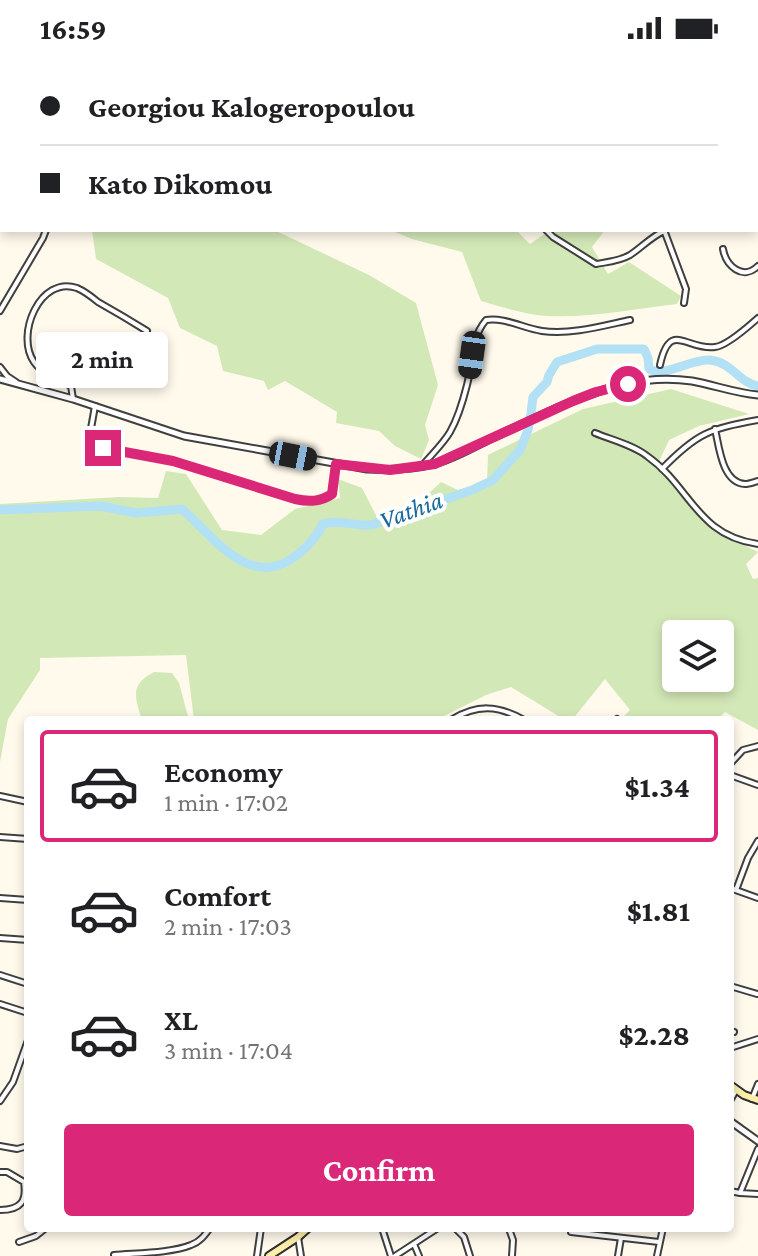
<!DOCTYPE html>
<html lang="en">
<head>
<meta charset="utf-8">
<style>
	body { margin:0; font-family:"Crimson Pro",serif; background:#f2f2f2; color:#202124; height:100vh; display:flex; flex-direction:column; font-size:30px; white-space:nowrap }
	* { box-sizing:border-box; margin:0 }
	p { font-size:26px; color:#757577 }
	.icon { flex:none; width:44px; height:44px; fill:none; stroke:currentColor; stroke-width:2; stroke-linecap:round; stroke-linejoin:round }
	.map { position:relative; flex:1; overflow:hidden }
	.sheet { position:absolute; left:24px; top:660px; width:710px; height:516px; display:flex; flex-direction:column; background:#fff; border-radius:8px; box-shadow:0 4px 12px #0003 }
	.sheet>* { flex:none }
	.top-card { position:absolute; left:0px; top:0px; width:758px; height:176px; box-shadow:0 4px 12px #0003; display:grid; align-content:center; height:176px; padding:0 40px; background:#fff }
	.controls { position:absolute; left:662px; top:564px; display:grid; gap:16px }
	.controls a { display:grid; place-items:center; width:72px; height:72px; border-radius:8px; background:#fff; box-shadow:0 4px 12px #0003; font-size:40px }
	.end { position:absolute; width:36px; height:36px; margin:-18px; border:10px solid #db2777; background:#fff; box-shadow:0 0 0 4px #fff }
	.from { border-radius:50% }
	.bubble { position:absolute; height:56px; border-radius:8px; background:#fff; box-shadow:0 4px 12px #0003; font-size:26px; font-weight:700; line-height:56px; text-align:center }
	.car { position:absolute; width:24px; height:48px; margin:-24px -12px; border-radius:10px; box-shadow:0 0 6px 2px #0007; background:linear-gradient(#222 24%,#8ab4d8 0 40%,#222 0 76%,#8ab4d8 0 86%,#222 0) }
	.top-card b { display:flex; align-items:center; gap:28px; height:76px; font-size:30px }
	.top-card b+b { border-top:2px solid #e0e0e0 }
	.top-card i { width:20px; height:20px; background:#202124 }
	ul { padding:14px 0 0; list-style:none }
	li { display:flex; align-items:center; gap:24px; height:112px; margin:0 16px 12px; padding:0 24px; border:4px solid transparent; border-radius:8px }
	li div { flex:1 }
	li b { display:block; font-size:30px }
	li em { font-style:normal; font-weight:700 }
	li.current { border-color:#db2777 }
	li>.icon { width:72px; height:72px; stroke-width:1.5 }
	.action { display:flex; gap:16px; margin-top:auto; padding:16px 40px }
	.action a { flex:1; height:92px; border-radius:8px; background:#db2777; color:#fff; font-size:32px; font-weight:700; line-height:92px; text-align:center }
	.status { display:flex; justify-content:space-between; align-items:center; height:56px; padding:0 40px; background:#fff; direction:ltr }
	.status svg { height:22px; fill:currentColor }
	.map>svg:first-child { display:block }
</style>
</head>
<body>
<div class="status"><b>16:59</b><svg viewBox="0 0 49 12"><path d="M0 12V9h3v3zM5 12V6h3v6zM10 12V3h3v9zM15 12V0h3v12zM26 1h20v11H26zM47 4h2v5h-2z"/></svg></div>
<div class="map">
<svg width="758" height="1200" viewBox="0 0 758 1200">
	<rect width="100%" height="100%" fill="#fffaec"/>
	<path fill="#d3e8b7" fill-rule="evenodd" d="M 92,174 L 274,174 L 369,219 L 416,247 L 438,329 L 425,369 L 429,384 L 421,403 L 395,390 L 379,375 L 336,367 L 337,356 L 285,325 L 268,334 L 264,325 L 223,315 L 217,290 L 180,272 L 168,242 L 96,203 Z
		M 390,174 L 516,174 L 530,188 L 550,174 L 605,174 L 592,191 L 608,218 L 629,206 L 681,240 L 677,248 C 635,253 591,262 548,260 C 525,259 503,251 481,245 L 462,196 L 412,183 Z
		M 671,333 L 749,358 L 699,370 L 669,384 L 657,410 L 712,473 L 758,496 L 746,508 L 753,523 L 758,522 L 758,674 L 725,656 L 717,664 L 620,664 L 630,654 L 605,623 L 572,664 L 565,664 L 511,631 L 486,639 L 436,664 L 194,664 L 186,599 L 40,602 L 40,614 L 8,663 L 0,706 L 0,448 L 119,441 L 158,442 L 166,415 L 186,418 L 222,474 L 261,479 L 295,453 L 340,442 L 338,423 L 362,432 L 380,467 L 402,462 L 441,426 L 458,434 L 487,426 L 488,399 L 583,353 ZM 676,578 L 720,578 L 720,622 L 676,622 Z
		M 154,616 L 172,617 L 179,627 L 189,664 L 142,664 C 135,641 129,629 154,616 Z"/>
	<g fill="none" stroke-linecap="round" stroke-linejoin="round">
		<path stroke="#3b9aca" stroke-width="2" d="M 530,361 L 531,357"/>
		<path stroke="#b2e0f5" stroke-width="9" d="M 531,357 L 533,341 L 547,326 L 549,319 L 557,306 L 597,293 L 644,293 L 648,302 L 649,313 C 665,322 690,303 709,304 C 731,305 739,327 758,330
			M 0,454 L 100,450 L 136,457 L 182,453 C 210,477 246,530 288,505 C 303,496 315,484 323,468 C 338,463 354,470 371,469 L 472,434 L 493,424 L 520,394 L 528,374 L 530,361"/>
		<defs>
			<path id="minor" d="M 316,0 L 317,2
				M 661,0 L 664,2
				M 757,0 L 758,1
				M 137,2 L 137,0
				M 373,2 L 373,0
				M 473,2 L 475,0
				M 512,2 L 512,0
				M 568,2 L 569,0
				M 0,52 L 2,53
				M 756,95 L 758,93
				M 756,156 L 758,156
				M 546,174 L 553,181 L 596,208 C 607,206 620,205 630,199 C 642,191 651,181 664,175
				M 664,174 L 686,233 L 684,247
				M 723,193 C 726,210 743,225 758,210
				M 0,255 L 43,182 L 46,174
				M 660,309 C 670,263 687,295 715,291 C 727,290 749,270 758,262
				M 0,311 L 7,320 L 16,326
				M 73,343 L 71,330 C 57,324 43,319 34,306 C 15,279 40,219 77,232 C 84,235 92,241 98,246 C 114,255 131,265 147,275
				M 95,350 L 90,378 L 93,386 L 103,392 L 173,405 L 295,443 C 309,446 320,446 332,438 L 336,408
				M 715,373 C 719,390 722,427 745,428 C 749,428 754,426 758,425
				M 595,377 C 612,384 633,389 647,400 C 691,431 696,479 758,488
				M 422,410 C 431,399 443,388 450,376 C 458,362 463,345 467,329 C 473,306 470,283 486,264 C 504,261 523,272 542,275 C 571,279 602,270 630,264
				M 662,413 C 697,377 709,373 758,364
				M 451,664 C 477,648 498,649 524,664
				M 616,664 L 617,663
				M 730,708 L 743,694 L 758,690
				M 730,719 L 758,729
				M 0,740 L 28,746
				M 0,781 L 28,783
				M 730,832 L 758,842
				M 736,834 L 748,802 L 758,785
				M 0,842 L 28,844
				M 0,882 L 28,884
				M 0,919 L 28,928
				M 730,930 L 757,938
				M 0,948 L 28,957
				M 730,975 L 734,976
				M 730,992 L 758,983
				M 752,1043 L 758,1028
				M 0,1045 L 13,1026 L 28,984
				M 730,1045 L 736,1034
				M 0,1090 L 17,1093 L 28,1090
				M 0,1116 L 7,1116 L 24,1126 C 27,1145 21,1154 0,1154
				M 730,1135 L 740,1137 L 758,1093
				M 740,1137 L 758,1138
				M 382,1172 L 391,1200
				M 455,1172 L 464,1181 L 470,1200
				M 507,1172 L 509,1173 L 513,1184 L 512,1200
				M 571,1176 L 659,1186
				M 298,1181 L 301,1200
				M 19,1186 L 36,1180 L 46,1172
				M 414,1188 L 419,1200
				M 114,1199 C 135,1197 172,1197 191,1189 C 200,1186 205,1179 210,1172
				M 257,1200 L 261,1172
				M 395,1200 L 438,1172
				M 618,1200 L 621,1182
				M 657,1200 L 663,1172"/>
			<path id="tertiary" d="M 0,323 L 73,343 L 184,380 L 367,413 C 389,414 411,414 434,408 C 453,403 472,392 490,383 C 534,363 578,339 625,328 C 647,323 670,322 692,325 C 714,329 735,337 758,339
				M 730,1065 L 758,1085"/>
			<path id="secondary" d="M 730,1029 L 744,1039 L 758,1044
				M 269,1200 L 298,1181 L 308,1172"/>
		</defs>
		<use href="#minor" stroke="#3f3f3f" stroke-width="8"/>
		<use href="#tertiary" stroke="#3f3f3f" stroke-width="9"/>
		<use href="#secondary" stroke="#2e2e2e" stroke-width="10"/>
		<use href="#minor" stroke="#fff" stroke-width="4"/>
		<use href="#tertiary" stroke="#fff" stroke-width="5"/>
		<use href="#secondary" stroke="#fdefa9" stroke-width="6"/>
	</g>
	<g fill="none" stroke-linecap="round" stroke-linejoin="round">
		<path stroke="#db2777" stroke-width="10" d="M 103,392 L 173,405 L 295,443 C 309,446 320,446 332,438 L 336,408 L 390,414 L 435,408 L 573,345 L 596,336 L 628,328"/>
	</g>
	<g text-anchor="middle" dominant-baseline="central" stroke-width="8" stroke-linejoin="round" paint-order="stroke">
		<g font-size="26" font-style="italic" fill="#196a9b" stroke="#fff">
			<text transform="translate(411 454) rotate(-20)">Vathia</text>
		</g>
	</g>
</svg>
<div class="controls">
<a><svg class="icon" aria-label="layers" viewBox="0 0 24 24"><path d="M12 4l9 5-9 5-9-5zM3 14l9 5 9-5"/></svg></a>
</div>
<i class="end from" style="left:628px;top:328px"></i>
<i class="end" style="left:103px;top:392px"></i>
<div class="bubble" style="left:36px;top:276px;width:132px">2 min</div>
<i class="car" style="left:472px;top:299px;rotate:188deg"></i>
<i class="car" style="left:293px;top:400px;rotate:101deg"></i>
<div class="top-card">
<b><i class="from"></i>Georgiou Kalogeropoulou</b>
<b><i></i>Kato Dikomou</b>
</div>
<section class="sheet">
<ul>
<li class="current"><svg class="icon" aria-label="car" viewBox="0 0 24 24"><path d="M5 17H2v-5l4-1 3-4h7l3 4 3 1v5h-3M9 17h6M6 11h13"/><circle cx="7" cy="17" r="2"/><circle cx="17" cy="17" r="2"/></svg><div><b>Economy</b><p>1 min · 17:02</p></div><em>$1.34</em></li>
<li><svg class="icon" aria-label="car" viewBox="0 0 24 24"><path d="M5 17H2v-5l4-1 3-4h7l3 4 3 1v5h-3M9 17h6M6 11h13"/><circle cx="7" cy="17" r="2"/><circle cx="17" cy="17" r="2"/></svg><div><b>Comfort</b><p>2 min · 17:03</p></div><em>$1.81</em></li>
<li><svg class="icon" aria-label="car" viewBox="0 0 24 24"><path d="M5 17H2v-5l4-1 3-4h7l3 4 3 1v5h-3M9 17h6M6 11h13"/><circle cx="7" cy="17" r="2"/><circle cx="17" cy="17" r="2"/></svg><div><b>XL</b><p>3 min · 17:04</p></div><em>$2.28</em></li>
</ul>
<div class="action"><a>Confirm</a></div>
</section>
</div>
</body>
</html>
